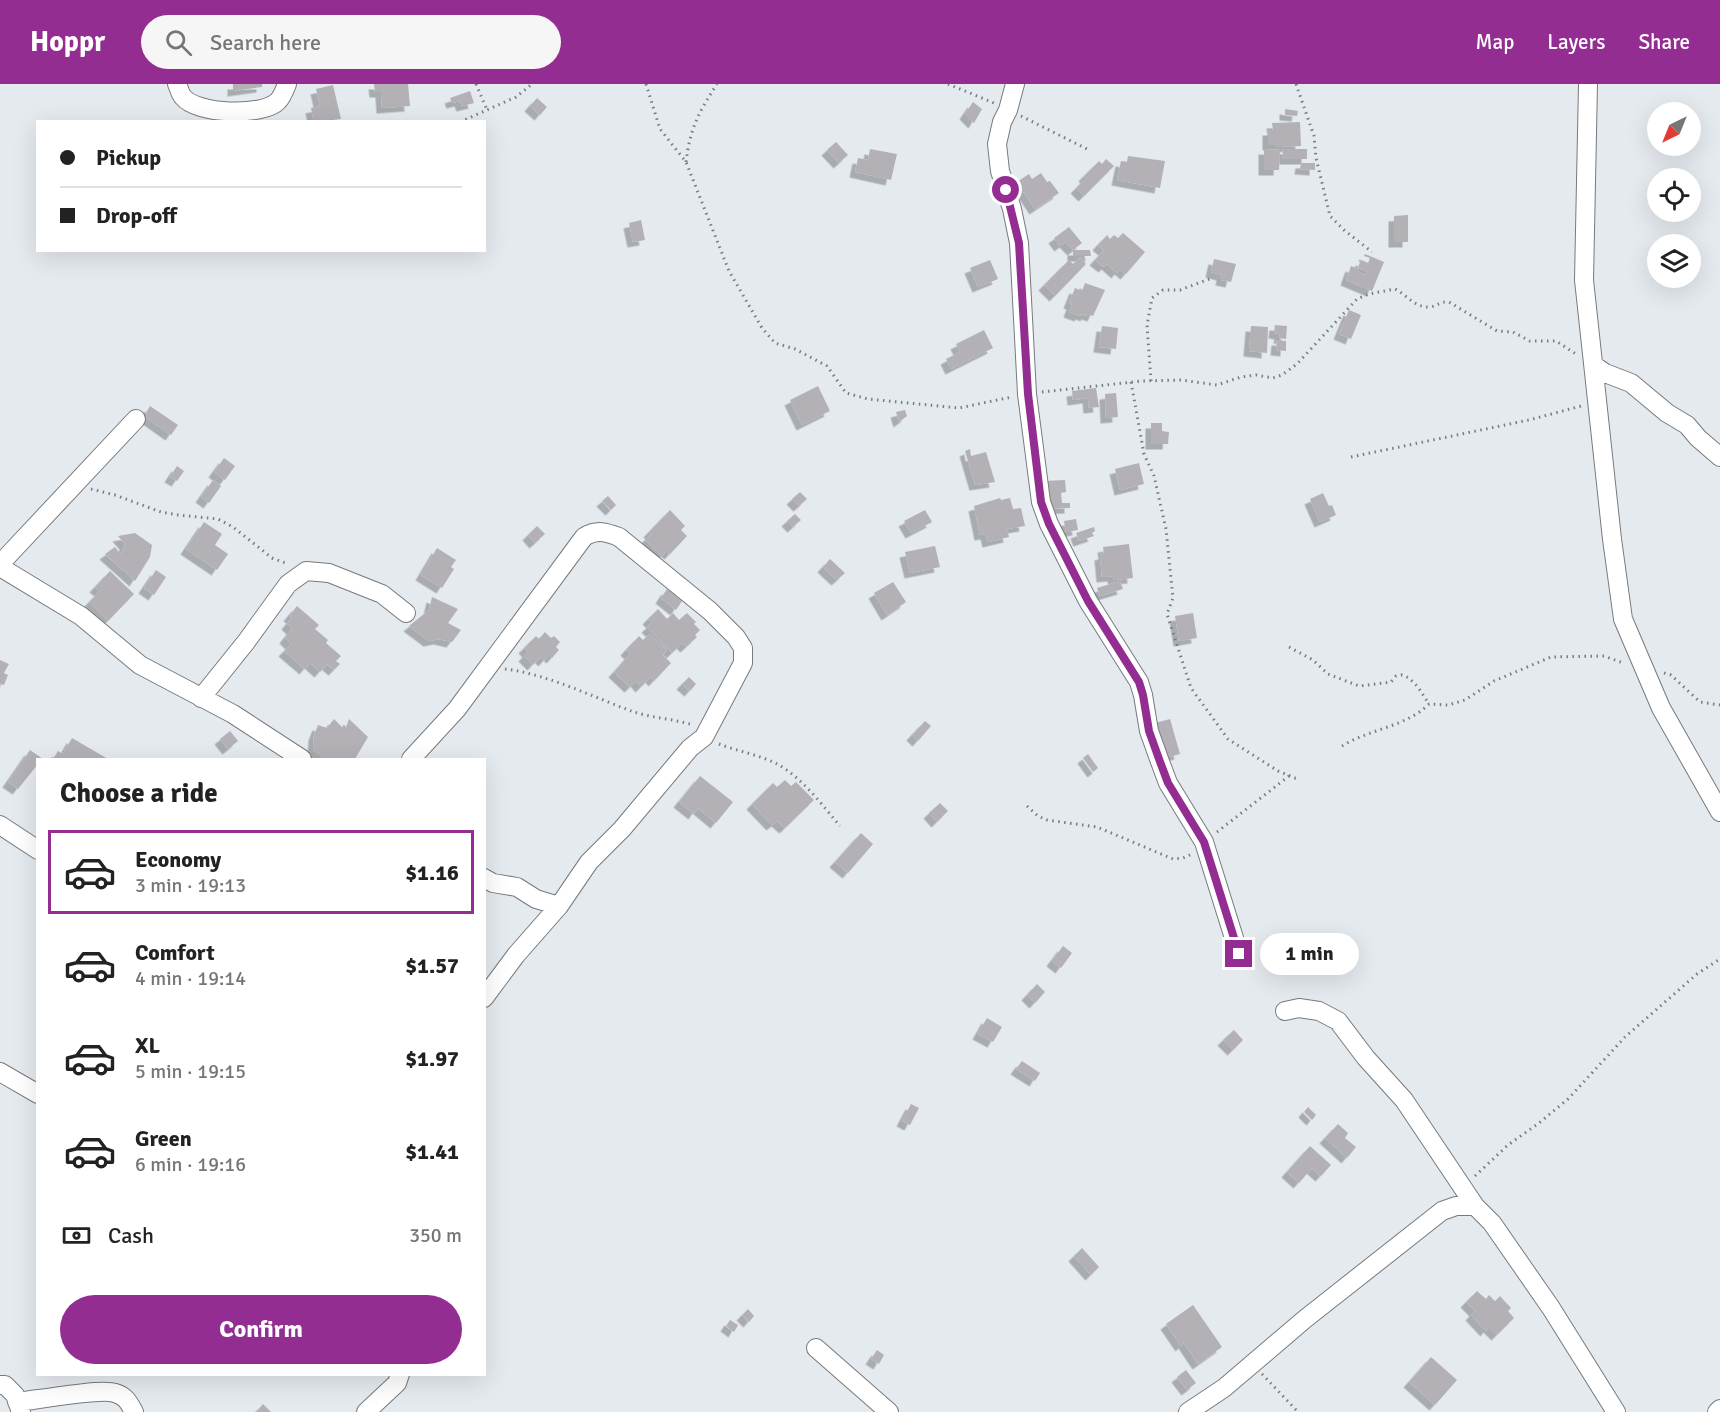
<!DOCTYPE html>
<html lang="en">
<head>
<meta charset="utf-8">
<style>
	body { margin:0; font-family:Signika,sans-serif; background:#f6f6f6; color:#222; height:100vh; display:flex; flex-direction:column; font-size:22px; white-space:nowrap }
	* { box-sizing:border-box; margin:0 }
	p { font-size:20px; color:#767676 }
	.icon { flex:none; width:33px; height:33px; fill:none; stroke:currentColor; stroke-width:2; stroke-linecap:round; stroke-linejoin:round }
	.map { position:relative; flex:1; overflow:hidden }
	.panel { position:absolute; left:36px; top:674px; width:450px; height:618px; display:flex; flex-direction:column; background:#fff; border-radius:0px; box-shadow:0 6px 24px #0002 }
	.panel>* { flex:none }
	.top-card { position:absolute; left:36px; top:36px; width:450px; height:132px; border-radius:0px; box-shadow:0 6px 24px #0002; display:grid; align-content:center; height:132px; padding:0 24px; background:#fff }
	.needle { width:39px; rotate:223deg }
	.buttons { position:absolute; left:1647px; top:18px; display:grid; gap:12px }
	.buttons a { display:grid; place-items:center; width:54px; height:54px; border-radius:50%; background:#fff; box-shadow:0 6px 24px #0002; font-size:30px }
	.end { position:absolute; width:27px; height:27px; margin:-14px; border:8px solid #942d92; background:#fff; box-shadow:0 0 0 3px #fff }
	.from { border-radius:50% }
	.bubble { position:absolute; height:42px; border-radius:21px; background:#fff; box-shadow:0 6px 24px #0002; font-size:20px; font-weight:800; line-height:42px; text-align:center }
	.top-card b { display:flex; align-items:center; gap:21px; height:57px; font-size:22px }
	.top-card b+b { border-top:2px solid #e0e0e0 }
	.top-card i { width:15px; height:15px; background:#222 }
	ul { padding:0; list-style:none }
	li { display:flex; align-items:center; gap:18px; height:84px; margin:0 12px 9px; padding:0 12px; border:3px solid transparent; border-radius:0px }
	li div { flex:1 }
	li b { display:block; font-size:22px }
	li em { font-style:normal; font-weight:800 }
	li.on { border-color:#942d92 }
	li>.icon { width:54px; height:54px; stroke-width:1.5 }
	h2 { padding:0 24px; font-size:27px; line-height:72px }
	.pay { display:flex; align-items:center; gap:15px; height:66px; padding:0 24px; font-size:22px }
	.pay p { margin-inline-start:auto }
	.primary-button { display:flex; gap:12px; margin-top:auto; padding:12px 24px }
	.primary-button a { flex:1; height:69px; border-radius:36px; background:#942d92; color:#fff; font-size:24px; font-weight:800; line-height:69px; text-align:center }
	header { display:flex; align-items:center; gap:36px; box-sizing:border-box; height:84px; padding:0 30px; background:#942d92; color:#fff }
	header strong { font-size:28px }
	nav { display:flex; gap:33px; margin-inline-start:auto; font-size:21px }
	.search { width:420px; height:54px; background:#f6f6f6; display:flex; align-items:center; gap:15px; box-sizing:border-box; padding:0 21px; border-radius:33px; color:#767676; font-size:22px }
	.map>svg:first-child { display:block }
</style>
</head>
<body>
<header>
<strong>Hoppr</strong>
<div class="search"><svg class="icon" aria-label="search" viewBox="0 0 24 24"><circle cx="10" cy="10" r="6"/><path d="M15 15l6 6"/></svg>Search here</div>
<nav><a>Map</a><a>Layers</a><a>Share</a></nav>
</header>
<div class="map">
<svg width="1720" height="1328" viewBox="0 0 1720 1328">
	<defs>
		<filter id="shadow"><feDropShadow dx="-5.5" dy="5.5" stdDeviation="0" flood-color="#0004"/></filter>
	</defs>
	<rect width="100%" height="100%" fill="#e5eaef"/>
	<path fill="#b3b0b6" filter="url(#shadow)" d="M 233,0 L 262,0 L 262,3 L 233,7 Z
		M 374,0 L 408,0 L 410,22 L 382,24 L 381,8 L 375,8 Z
		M 333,1 L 341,35 L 314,38 L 311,24 L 320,22 L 316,5 Z
		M 470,7 L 474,19 L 462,22 L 460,17 L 452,19 L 450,14 Z
		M 537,14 L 547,23 L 540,31 L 530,22 Z
		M 973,18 L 982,25 L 974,39 L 965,30 Z
		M 1285,25 L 1298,27 L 1297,32 L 1285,31 Z
		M 1300,38 L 1301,62 L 1276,63 L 1276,61 L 1268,61 L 1268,46 L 1273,46 L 1272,39 Z
		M 836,58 L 848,71 L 839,79 L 827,66 Z
		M 870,65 L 897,70 L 891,96 L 855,88 L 858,74 L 868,76 Z
		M 1264,65 L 1280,66 L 1279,86 L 1264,86 Z
		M 1283,65 L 1307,65 L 1307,75 L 1282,75 Z
		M 1128,72 L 1165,77 L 1160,104 L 1117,96 L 1121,77 L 1127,78 Z
		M 1106,75 L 1114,82 L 1084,112 L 1076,104 L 1086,94 L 1084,92 L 1099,77 L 1102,80 Z
		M 1301,79 L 1315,79 L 1315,86 L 1300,85 Z
		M 1041,89 L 1047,98 L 1050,97 L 1059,109 L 1035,125 L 1017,98 L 1029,90 L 1032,95 Z
		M 1408,131 L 1408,158 L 1394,158 L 1394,132 Z
		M 641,136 L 645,156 L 633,158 L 629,139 Z
		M 1069,143 L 1082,159 L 1073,166 L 1065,158 L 1060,162 L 1054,154 Z
		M 1123,149 L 1145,168 L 1126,190 L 1120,185 L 1117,189 L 1107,180 L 1104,183 L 1095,176 L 1104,166 L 1098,161 L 1107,151 L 1110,155 L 1114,151 L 1118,154 Z
		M 1073,166 L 1090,166 L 1091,172 L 1073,172 Z
		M 1365,170 L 1384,178 L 1372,207 L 1346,196 L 1351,182 L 1359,185 L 1358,188 L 1365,191 L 1367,187 L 1358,183 L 1361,176 L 1368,179 L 1370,174 L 1364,172 Z
		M 1080,173 L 1086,180 L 1055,212 L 1044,201 L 1069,176 L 1073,180 Z
		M 1214,175 L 1236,180 L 1231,198 L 1221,196 L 1222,191 L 1211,188 Z
		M 990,176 L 998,195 L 978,203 L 970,184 Z
		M 1085,199 L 1105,206 L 1093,232 L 1087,230 L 1086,232 L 1081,230 L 1080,232 L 1069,228 L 1072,220 L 1069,219 L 1075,204 L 1082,207 Z
		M 1349,226 L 1361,231 L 1351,255 L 1339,250 Z
		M 1275,241 L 1287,242 L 1286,255 L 1279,254 L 1280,250 L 1274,249 Z
		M 1102,242 L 1118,244 L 1116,265 L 1099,263 Z
		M 1251,242 L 1268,243 L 1267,269 L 1249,267 Z
		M 984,246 L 993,264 L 951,285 L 946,275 L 960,268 L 956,260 Z
		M 1277,256 L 1286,257 L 1286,267 L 1276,266 Z
		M 818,302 L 830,327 L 802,341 L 790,316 Z
		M 1096,304 L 1099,323 L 1089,324 L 1088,314 L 1073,316 L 1072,307 Z
		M 1116,309 L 1118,333 L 1106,334 L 1105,310 Z
		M 150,322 L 178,341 L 171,351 L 144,332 Z
		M 905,326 L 907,332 L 899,338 L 896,328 Z
		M 1151,339 L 1162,339 L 1162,347 L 1169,348 L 1168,360 L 1151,360 Z
		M 970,365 L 971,372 L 986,368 L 995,398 L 975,401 L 965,367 Z
		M 224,374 L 235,382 L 225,396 L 214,388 Z
		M 1139,379 L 1144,400 L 1120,406 L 1115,385 Z
		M 177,382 L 184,387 L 177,397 L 170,393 Z
		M 213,396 L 221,402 L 209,419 L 201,413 Z
		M 1065,396 L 1066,408 L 1061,409 L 1062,419 L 1070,419 L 1070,424 L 1048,425 L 1045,397 Z
		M 800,408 L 807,415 L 799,422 L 792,415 Z
		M 1323,409 L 1329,422 L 1332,421 L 1336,431 L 1320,438 L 1310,415 Z
		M 608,412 L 616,421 L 611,426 L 602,417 Z
		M 1000,414 L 1001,416 L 1010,414 L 1013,425 L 1021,424 L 1025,442 L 1007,445 L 1009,453 L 988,458 L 986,450 L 980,451 L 974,422 Z
		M 670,426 L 685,442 L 681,446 L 687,452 L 670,470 L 666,467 L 662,472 L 645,456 L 651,450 L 649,448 Z
		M 925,426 L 932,438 L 911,449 L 904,437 Z
		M 795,430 L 801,436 L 793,443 L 787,437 Z
		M 1076,435 L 1078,446 L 1066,448 L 1064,437 Z
		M 204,438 L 222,450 L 215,461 L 228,470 L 217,486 L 186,465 Z
		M 537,442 L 545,450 L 535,459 L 528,451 Z
		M 1094,443 L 1095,447 L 1092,449 L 1094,452 L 1079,457 L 1076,449 Z
		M 135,449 L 152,461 L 150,473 L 135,497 L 105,470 L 115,463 L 121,471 L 125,460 L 118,452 Z
		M 1129,460 L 1133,494 L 1114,496 L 1113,492 L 1102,493 L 1100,471 L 1104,470 L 1103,463 Z
		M 935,462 L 940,483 L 910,489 L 905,468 Z
		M 437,464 L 456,476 L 451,483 L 454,485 L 442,504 L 421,491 Z
		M 830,475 L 845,489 L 837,496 L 823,483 Z
		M 156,486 L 166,493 L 154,511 L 144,504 Z
		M 110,487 L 134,510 L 108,537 L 89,518 L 100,507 L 95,503 Z
		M 1120,497 L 1123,505 L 1100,512 L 1097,504 Z
		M 893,498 L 906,518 L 887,531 L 874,509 Z
		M 667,505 L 682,517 L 676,526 L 661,514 Z
		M 432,513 L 458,525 L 448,539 L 461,546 L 452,558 L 439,555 L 429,557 L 409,542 L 429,526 Z
		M 297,522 L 319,541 L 315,545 L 328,556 L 326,559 L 341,572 L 336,577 L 340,580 L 334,586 L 327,580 L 320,588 L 310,579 L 305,585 L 284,567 L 291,560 L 285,554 L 292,545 L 287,540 L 292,534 L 289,532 Z
		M 658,525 L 667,535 L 673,529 L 679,536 L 687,529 L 696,538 L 694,540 L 700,546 L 695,551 L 697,553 L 686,563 L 682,559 L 672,569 L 647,543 L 652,539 L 648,535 Z
		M 1193,529 L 1197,554 L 1179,557 L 1175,532 Z
		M 545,548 L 551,554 L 554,552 L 560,558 L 556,563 L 559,566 L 552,574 L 549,571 L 544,577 L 540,573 L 533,581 L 524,572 L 528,568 L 524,564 L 536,552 L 539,555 Z
		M 649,550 L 667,566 L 663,571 L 671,579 L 654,597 L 651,593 L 641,603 L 636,597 L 630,603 L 614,588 L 630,570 L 626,566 L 639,552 L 643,556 Z
		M 0,576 L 9,580 L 4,589 L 8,591 L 4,601 L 0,600 Z
		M 689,593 L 696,600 L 690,607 L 682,600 Z
		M 334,635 L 345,646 L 349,635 L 368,653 L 355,675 L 326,675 L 313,666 L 314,651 L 318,641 L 327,644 Z
		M 1170,635 L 1180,670 L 1165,674 L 1155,639 Z
		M 925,637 L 931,642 L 918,657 L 912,651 Z
		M 230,647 L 238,657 L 228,665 L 220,655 Z
		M 72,654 L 108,675 L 53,675 L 58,667 L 63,670 Z
		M 30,666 L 43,675 L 38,675 L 38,680 L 18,705 L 8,698 Z
		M 1088,670 L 1098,684 L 1093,688 L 1083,674 Z
		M 700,692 L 733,718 L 716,739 L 698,724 L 694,730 L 679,718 Z
		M 785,696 L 791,702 L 796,698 L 814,716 L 785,744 L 777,737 L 772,741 L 752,720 L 773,699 L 777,703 Z
		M 940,719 L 948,727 L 937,738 L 929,729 Z
		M 861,749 L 873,760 L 848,789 L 835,778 Z
		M 1063,862 L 1072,869 L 1061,884 L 1052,877 Z
		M 1037,900 L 1045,908 L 1035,919 L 1027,911 Z
		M 987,934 L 1002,943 L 993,958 L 978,950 Z
		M 1234,946 L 1243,956 L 1233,966 L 1223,956 Z
		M 1022,977 L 1040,989 L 1035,997 L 1016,985 Z
		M 911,1020 L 919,1024 L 910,1041 L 902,1037 Z
		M 1308,1023 L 1316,1031 L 1312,1036 L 1304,1028 Z
		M 1338,1040 L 1348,1049 L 1345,1054 L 1356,1063 L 1347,1074 L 1325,1054 Z
		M 1310,1062 L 1331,1081 L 1321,1092 L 1312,1084 L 1299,1099 L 1287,1088 Z
		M 1082,1164 L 1099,1183 L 1091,1191 L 1074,1172 Z
		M 1477,1207 L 1486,1215 L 1489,1211 L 1495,1217 L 1500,1212 L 1511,1224 L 1508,1227 L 1514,1234 L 1497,1251 L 1489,1243 L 1486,1247 L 1471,1231 L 1475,1227 L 1466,1218 Z
		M 1193,1221 L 1222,1263 L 1198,1280 L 1184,1259 L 1181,1262 L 1166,1240 Z
		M 748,1225 L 754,1232 L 749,1238 L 742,1231 Z
		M 730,1236 L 738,1241 L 734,1248 L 726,1242 Z
		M 877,1266 L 884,1271 L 879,1280 L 871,1275 Z
		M 1431,1273 L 1457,1296 L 1435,1321 L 1409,1298 Z
		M 1186,1286 L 1196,1299 L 1187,1306 L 1177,1293 Z
		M 263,1320 L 271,1328 L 256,1328 Z"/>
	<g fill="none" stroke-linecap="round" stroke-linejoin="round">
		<defs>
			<path id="street" d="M 177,0 C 179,4 180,10 183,13 C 196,30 263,33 278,17 C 282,13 285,5 287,0
				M 1015,0 L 1008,26 L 1002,38 L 997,60 L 1000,87 L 1012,125 L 1019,159 L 1027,310 L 1041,418 L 1049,440 L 1088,517 L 1139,598 L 1143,611 L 1149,647 L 1159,675 L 1168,699 L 1204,758 L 1239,870
				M 1588,0 L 1584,196 L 1612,455 L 1623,535 L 1661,624 L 1720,728
				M 1595,282 L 1605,289 L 1631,299 L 1667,329 L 1687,341 L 1698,354 L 1720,373
				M 0,480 L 136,335
				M 0,483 L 81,532 L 140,581 L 233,630 L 302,675
				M 201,614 L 246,558 L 288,500 L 306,487 L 329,489 L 382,510 L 406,529
				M 411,675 L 457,625 L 584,453 C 597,445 606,448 619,453 L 710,527 L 736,553 L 743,564 L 743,579 L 704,653 L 690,664 L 622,745 L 589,778 L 559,822 L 516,871 L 484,914
				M 0,741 L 38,766
				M 484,794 L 493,799 L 517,803 L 536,815 L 559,822
				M 1285,927 L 1299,924 L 1319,927 L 1338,937 L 1366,974 L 1404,1016 L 1475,1122
				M 0,988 L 38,1010
				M 816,1264 L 889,1328
				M 0,1301 L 5,1301 L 15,1311 L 21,1328
				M 17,1318 C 36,1316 101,1304 115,1309 C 126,1312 129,1319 134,1328
				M 366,1328 L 397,1299 L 400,1290
				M 1188,1328 L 1224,1304 L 1305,1235 L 1442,1127 L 1456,1122 L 1475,1122 L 1492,1139 L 1551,1224 L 1616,1328
				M 1717,1328 L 1720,1325"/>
		</defs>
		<use href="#street" stroke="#767a7f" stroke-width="20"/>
		<path stroke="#787b7f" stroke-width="3" stroke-dasharray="1.5 4.5" stroke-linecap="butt" d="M 476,0 L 487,26
			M 646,0 L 660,45 L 686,78 L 729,187 L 762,244 L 775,259 L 795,265 L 827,282 L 846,309 L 868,315 L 959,324 L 1012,313
			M 948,0 L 994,19
			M 1296,0 L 1314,52 L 1316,74 L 1330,132 L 1344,146 L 1372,168
			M 1021,32 L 1089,66
			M 460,38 L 516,13 L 532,0
			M 686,78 C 690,44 699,28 717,0
			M 1151,297 L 1147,241 L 1152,214 L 1163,206 L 1180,206 L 1212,194
			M 1131,298 L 1144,370 L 1154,392 L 1166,445 L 1173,514 L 1167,530 L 1191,604 L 1228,655 L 1278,687 L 1295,694 L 1300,694
			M 1042,308 L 1142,297 L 1181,296 L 1217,301 L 1241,293 L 1256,291 L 1273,294 L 1282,291 L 1297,280 L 1357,215 L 1369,210 L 1395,205 C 1407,211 1415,224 1430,223 C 1437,222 1441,217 1449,218 L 1497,247 L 1513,248 L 1530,257 L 1556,257 L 1576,270
			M 1351,373 L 1529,336 L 1581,322
			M 91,405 L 115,411 L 161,428 L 178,431 L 218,435 L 233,443 L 272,474 L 288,480
			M 1289,563 L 1313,576 L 1328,590 L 1359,602 L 1391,598 L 1396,592 L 1402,591 L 1409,594 L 1418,603 L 1429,620
			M 505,585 C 547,590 593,613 634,628 C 653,634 674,635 693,641
			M 1664,589 L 1671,591 L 1700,618 L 1720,621
			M 719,660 C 737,667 760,671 777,680 C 803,694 821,720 840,742
			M 1342,662 C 1369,645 1406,643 1429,620 L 1448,621 L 1465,616 L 1494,597 L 1551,573 L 1604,572 L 1623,579
			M 1027,722 L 1038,732 L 1047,736 L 1097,743 L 1173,775 L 1183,774 L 1192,770
			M 1217,748 L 1289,692
			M 1475,1092 L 1508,1061 L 1539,1039 L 1568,1015 L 1625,953 L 1697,890 L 1720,875
			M 1262,1290 L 1298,1328"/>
		<use href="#street" stroke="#fff" stroke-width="18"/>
	</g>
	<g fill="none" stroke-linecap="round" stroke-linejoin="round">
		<path stroke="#942d92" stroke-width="8" d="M 1006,106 L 1019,159 L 1028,310 L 1041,418 L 1049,440 L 1088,517 L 1139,598 L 1143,611 L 1149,647 L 1159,675 L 1168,699 L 1204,758 L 1239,870"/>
	</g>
</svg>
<div class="buttons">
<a><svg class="needle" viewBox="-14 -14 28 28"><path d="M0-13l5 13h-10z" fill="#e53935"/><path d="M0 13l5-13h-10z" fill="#767676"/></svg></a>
<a><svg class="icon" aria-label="locate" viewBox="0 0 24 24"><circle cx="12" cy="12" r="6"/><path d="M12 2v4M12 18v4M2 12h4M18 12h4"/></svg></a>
<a><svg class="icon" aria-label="layers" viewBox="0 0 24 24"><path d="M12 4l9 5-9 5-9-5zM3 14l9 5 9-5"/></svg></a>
</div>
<i class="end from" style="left:1006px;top:106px"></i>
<i class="end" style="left:1239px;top:870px"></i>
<div class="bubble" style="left:1260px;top:849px;width:99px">1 min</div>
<div class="top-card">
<b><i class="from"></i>Pickup</b>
<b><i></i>Drop-off</b>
</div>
<section class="panel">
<h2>Choose a ride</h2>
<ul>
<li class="on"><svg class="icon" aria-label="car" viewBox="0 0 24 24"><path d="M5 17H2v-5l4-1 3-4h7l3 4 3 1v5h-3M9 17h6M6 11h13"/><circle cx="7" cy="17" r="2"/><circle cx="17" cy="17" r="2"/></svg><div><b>Economy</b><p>3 min · 19:13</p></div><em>$1.16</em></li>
<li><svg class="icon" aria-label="car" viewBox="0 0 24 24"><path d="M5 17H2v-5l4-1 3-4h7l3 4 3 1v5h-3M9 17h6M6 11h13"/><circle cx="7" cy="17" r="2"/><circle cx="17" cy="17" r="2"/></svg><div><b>Comfort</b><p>4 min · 19:14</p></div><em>$1.57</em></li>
<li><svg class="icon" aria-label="car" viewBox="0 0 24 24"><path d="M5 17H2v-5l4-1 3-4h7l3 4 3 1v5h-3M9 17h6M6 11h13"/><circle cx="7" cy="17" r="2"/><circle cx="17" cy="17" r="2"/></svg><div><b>XL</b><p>5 min · 19:15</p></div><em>$1.97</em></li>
<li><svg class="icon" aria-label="car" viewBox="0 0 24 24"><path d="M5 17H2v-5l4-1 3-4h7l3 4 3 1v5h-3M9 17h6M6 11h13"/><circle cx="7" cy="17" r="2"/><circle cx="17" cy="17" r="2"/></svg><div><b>Green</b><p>6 min · 19:16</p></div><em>$1.41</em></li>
</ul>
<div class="pay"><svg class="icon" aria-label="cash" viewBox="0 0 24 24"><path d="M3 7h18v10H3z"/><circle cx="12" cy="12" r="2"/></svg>Cash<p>350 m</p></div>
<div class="primary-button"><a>Confirm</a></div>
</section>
</div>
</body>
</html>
